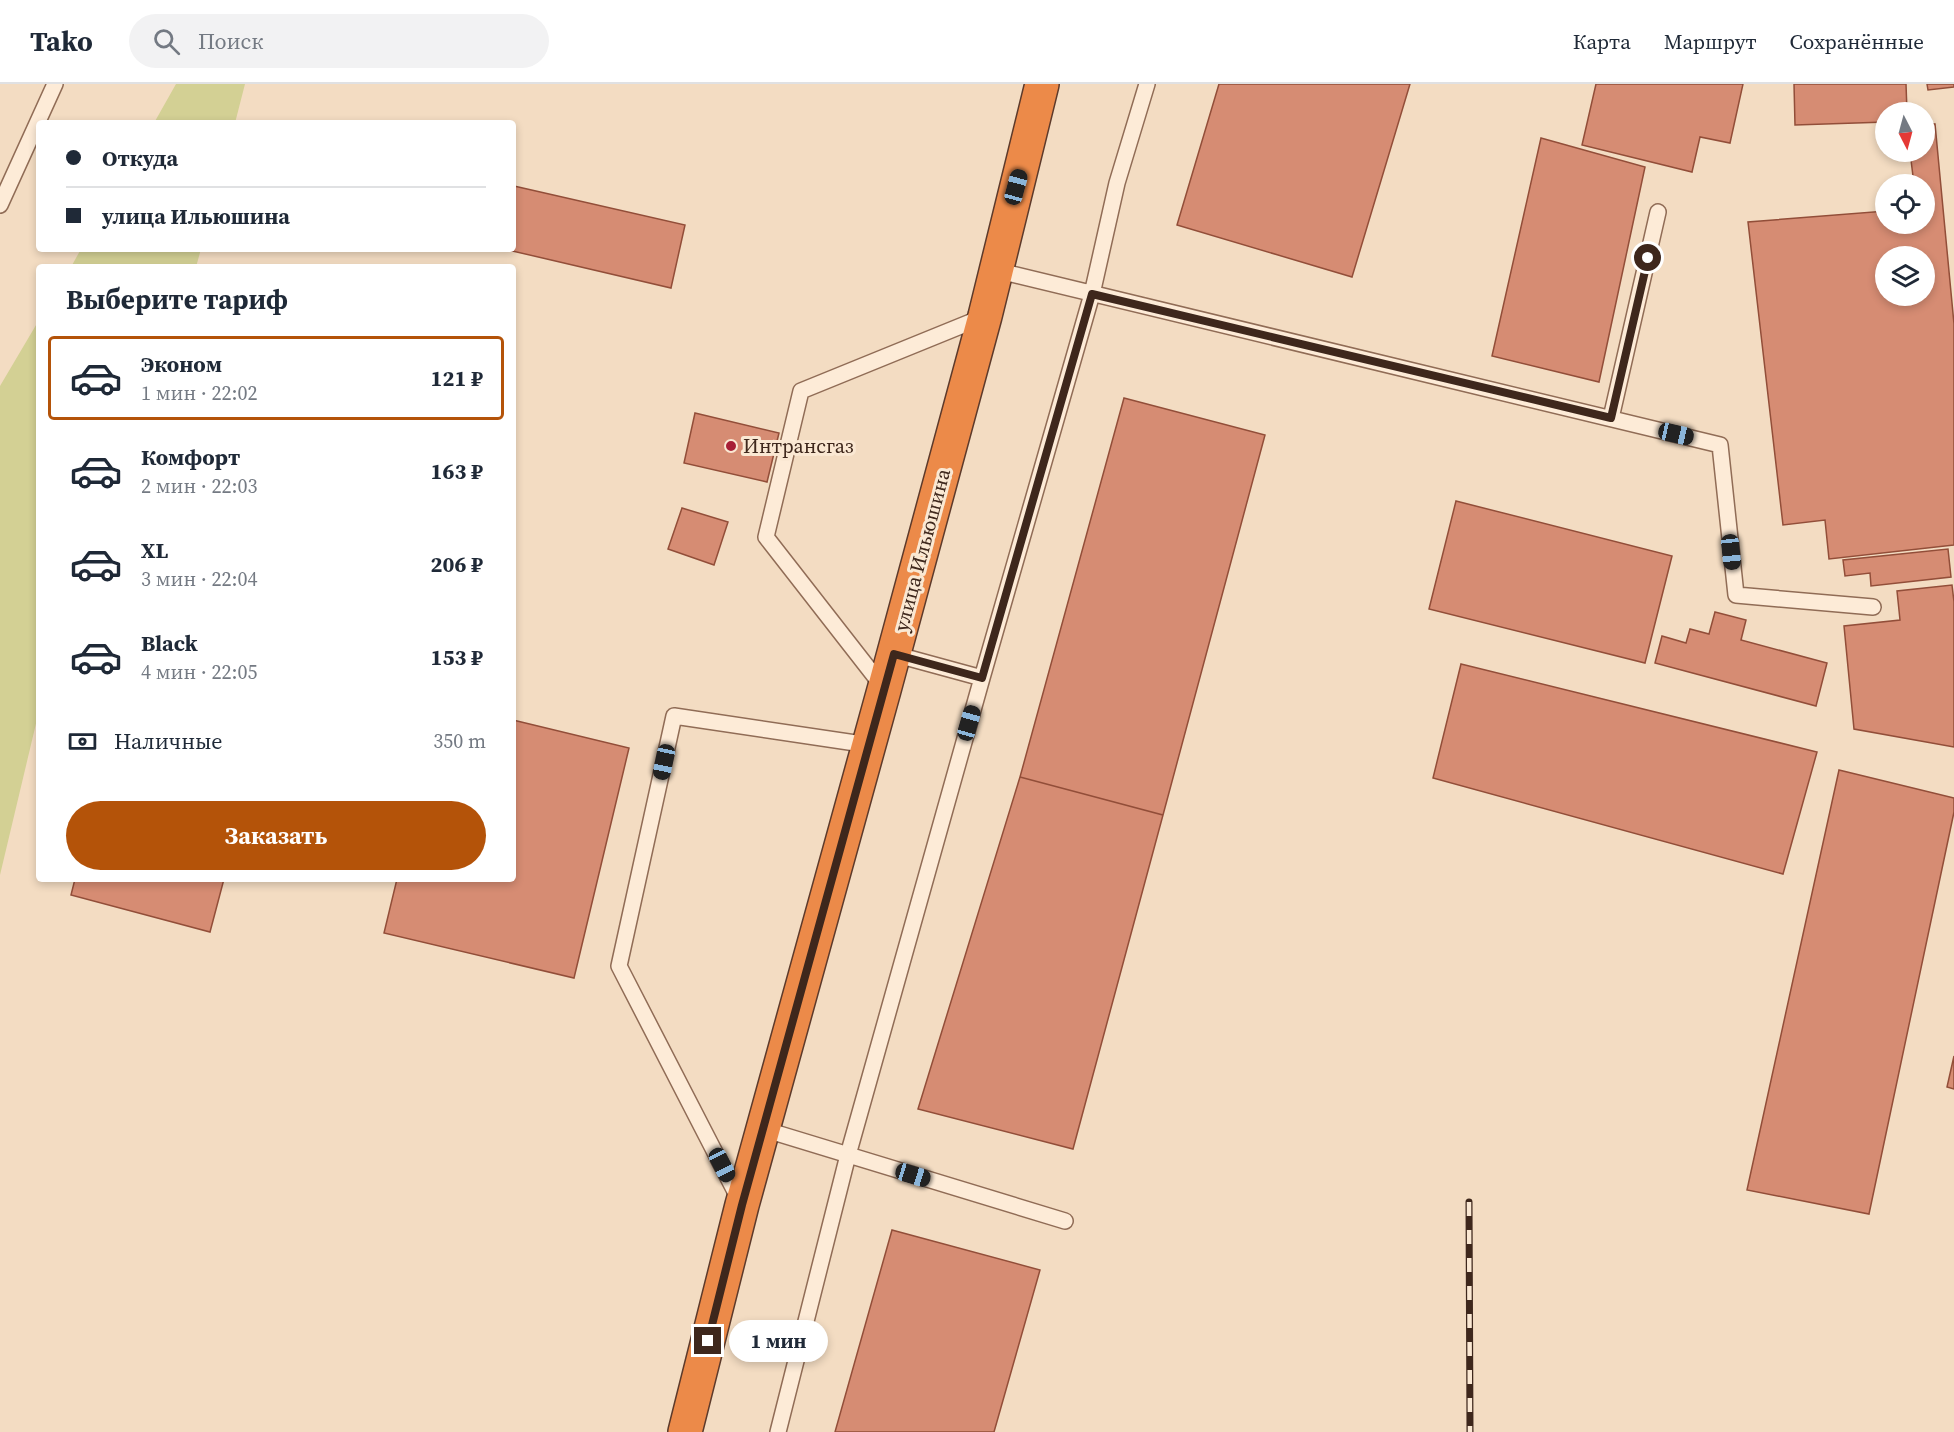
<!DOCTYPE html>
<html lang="ru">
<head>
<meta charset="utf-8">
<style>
	body { margin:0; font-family:"Source Serif 4",serif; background:#f2f2f3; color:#1f2937; height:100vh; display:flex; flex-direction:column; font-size:22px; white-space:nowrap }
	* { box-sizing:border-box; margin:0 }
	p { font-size:20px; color:#747a83 }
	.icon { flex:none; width:33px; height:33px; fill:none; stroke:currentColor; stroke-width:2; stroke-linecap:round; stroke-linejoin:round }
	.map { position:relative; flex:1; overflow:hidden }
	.sheet { position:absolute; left:36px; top:180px; width:480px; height:618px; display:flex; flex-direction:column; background:#fff; border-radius:6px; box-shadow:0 3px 9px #0003 }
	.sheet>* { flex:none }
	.top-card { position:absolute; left:36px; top:36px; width:480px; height:132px; border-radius:6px; box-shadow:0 3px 9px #0003; display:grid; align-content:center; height:132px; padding:0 30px; background:#fff }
	.needle { width:39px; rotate:174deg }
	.controls { position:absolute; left:1875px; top:18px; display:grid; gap:12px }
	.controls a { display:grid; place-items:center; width:60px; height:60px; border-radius:50%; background:#fff; box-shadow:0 3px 9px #0003; font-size:30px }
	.end { position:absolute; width:27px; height:27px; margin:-14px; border:8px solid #3e271c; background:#fff; box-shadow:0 0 0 3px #fff }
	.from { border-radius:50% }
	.bubble { position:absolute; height:42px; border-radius:21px; background:#fff; box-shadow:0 3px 9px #0003; font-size:20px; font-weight:700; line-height:42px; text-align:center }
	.car { position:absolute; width:18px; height:36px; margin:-18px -9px; border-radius:8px; box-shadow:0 0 4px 2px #0007; background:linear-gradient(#222 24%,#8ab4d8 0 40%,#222 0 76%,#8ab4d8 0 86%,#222 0) }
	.top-card b { display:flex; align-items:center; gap:21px; height:57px; font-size:22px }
	.top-card b+b { border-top:2px solid #e0e1e3 }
	.top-card i { width:15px; height:15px; background:#1f2937 }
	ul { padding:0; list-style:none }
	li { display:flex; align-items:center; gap:18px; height:84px; margin:0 12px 9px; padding:0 18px; border:3px solid transparent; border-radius:6px }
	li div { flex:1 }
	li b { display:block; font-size:22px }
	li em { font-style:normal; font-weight:700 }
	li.active { border-color:#b45309 }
	li>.icon { width:54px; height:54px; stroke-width:1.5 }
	h2 { padding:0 30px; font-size:27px; line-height:72px }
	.pay { display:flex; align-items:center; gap:15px; height:66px; padding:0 30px; font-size:22px }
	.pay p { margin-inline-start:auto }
	.button { display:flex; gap:12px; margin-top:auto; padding:12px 30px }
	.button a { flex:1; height:69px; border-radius:36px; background:#b45309; color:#fff; font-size:24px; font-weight:700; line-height:69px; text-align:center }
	header { display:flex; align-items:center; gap:36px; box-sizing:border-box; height:84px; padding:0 30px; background:#fff; border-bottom:2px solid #e0e1e3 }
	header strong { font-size:28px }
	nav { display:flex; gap:33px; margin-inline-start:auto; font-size:21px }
	.search { width:420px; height:54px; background:#f2f2f3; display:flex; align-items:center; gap:15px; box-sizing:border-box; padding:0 21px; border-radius:33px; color:#747a83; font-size:22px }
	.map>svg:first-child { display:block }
</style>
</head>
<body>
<header>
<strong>Tako</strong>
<div class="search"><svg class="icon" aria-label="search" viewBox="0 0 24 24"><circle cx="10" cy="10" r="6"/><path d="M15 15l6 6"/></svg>Поиск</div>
<nav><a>Карта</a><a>Маршрут</a><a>Сохранённые</a></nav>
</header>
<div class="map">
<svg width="1954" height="1348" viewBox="0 0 1954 1348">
	<rect width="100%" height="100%" fill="#f3dcc2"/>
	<path fill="#d3d094" d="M 176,0 L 245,0 L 235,39 L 154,39 Z
		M 81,165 L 201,165 L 196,183 L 71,183 Z
		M 39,236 L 39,627 L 0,791 L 0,302 Z"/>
	<path fill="#d68c73" stroke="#924e39" stroke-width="1.5" fill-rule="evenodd" d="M 1219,0 L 1410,0 L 1352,193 L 1177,141 Z
		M 1596,0 L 1743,0 L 1730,59 L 1700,53 L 1692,88 L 1582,61 Z
		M 1794,0 L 1906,0 L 1907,28 L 1886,28 L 1886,38 L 1795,41 Z
		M 1927,0 L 1954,0 L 1954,3 L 1928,6 Z
		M 1924,39 L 1935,40 L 1954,240 L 1954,461 L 1829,475 L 1825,436 L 1783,441 L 1748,138 L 1886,127 L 1886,140 L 1924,140 L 1924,100 L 1914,100 L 1910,68 L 1924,68 ZM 1886,172 L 1924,172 L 1924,212 L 1886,212 Z
		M 1541,54 L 1645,83 L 1599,298 L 1492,272 Z
		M 514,102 L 685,141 L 671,204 L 504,165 L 513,165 Z
		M 1124,314 L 1265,351 L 1163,731 L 1020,693 Z
		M 695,329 L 779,349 L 767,398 L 684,379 Z
		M 1456,417 L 1672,472 L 1645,579 L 1429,525 Z
		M 682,424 L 728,438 L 714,481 L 668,465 Z
		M 1948,465 L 1951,493 L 1871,502 L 1870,489 L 1845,492 L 1843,476 Z
		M 1952,501 L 1954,518 L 1954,663 L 1854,645 L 1844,542 L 1900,536 L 1897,507 Z
		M 1715,528 L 1746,536 L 1741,556 L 1827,579 L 1816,622 L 1655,579 L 1662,552 L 1686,559 L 1690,545 L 1709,550 Z
		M 1461,580 L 1817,668 L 1783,790 L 1433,694 Z
		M 513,636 L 629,664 L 574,894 L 384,849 L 397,795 L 513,795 Z
		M 1839,686 L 1954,714 L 1954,728 L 1869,1130 L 1747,1106 Z
		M 1020,693 L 1163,731 L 1073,1065 L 918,1025 Z
		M 75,795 L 224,795 L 210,848 L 71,811 Z
		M 1954,972 L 1954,1005 L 1947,1003 Z
		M 892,1146 L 1040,1186 L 994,1348 L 835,1348 Z"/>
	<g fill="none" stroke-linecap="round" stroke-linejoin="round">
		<defs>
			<path id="lane" d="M 0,121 L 55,0
				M 995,186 L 1720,361 L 1736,511 L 1873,523
				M 1611,334 L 1658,128
				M 894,570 L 982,594 L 1092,210 L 1117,99 L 1147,0
				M 883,603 L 766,453 L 801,307 L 983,233
				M 763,1045 L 1065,1137
				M 740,1117 L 619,882 L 674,632 L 869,661
				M 778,1348 L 848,1071 L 982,594"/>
			<path id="highway" d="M 685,1348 L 742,1121 L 884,606 L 985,232 L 1042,0"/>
		</defs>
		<use href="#lane" stroke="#906c56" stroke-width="18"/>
		<use href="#highway" stroke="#5d3a2b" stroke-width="36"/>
		<use href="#lane" stroke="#fdebd7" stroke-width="15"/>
		<use href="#highway" stroke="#ec8a49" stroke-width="33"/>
		<defs>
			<path id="rail" d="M 1469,1118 L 1470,1348"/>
		</defs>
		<use href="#rail" stroke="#3e271c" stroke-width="7"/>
		<use href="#rail" stroke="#fae8d3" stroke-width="4.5" stroke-dasharray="14" stroke-linecap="butt"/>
	</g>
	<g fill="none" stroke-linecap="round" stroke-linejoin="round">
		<path stroke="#3e271c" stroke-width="8" d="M 708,1257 L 742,1121 L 894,570 L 982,594 L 1092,210 L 1611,334 L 1648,174"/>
	</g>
	<circle fill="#a71f36" stroke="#fae8d3" stroke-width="2" cx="731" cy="362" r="6"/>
	<g text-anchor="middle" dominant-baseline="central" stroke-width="6" stroke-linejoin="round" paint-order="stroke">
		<g font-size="20" fill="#3e271c" stroke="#fae8d3" text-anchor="start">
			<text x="743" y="362">Интрансгаз</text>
		</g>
		<g font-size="20" fill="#3e271c" stroke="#fae8d3">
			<text transform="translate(922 466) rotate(-75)">улица Ильюшина</text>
		</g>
	</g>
</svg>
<div class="controls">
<a><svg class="needle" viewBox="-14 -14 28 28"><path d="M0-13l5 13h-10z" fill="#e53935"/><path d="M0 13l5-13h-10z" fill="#747a83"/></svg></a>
<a><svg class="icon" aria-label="locate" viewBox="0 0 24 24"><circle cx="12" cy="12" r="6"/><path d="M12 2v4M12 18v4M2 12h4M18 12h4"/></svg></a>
<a><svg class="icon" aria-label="layers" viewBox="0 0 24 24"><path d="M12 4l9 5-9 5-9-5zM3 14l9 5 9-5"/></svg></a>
</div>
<i class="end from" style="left:1648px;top:174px"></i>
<i class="end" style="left:708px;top:1257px"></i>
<div class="bubble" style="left:729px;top:1236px;width:99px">1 мин</div>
<i class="car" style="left:1016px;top:103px;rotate:15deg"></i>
<i class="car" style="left:1676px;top:350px;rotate:103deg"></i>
<i class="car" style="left:1731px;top:468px;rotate:174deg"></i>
<i class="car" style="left:969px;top:639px;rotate:16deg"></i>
<i class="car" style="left:664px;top:678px;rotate:192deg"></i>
<i class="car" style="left:722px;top:1081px;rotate:153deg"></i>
<i class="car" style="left:913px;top:1091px;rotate:107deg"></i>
<div class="top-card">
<b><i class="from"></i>Откуда</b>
<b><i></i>улица Ильюшина</b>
</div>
<section class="sheet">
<h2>Выберите тариф</h2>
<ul>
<li class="active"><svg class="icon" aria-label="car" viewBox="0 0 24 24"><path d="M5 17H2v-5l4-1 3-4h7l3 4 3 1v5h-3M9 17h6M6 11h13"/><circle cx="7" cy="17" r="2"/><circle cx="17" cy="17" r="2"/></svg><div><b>Эконом</b><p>1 мин · 22:02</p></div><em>121 ₽</em></li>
<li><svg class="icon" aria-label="car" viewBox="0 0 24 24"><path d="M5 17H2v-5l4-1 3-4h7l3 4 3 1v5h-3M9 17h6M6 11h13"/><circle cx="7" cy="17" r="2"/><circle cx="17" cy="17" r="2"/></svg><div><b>Комфорт</b><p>2 мин · 22:03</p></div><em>163 ₽</em></li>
<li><svg class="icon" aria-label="car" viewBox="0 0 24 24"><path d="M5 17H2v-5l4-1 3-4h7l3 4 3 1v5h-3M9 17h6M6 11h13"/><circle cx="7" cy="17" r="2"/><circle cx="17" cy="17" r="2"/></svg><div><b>XL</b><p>3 мин · 22:04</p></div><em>206 ₽</em></li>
<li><svg class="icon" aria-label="car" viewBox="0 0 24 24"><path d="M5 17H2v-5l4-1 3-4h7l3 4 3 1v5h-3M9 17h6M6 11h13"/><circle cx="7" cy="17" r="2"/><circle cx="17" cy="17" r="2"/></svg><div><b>Black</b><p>4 мин · 22:05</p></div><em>153 ₽</em></li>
</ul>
<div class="pay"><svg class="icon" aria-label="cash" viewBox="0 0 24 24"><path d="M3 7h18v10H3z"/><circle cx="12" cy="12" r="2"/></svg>Наличные<p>350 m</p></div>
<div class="button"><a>Заказать</a></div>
</section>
</div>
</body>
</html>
